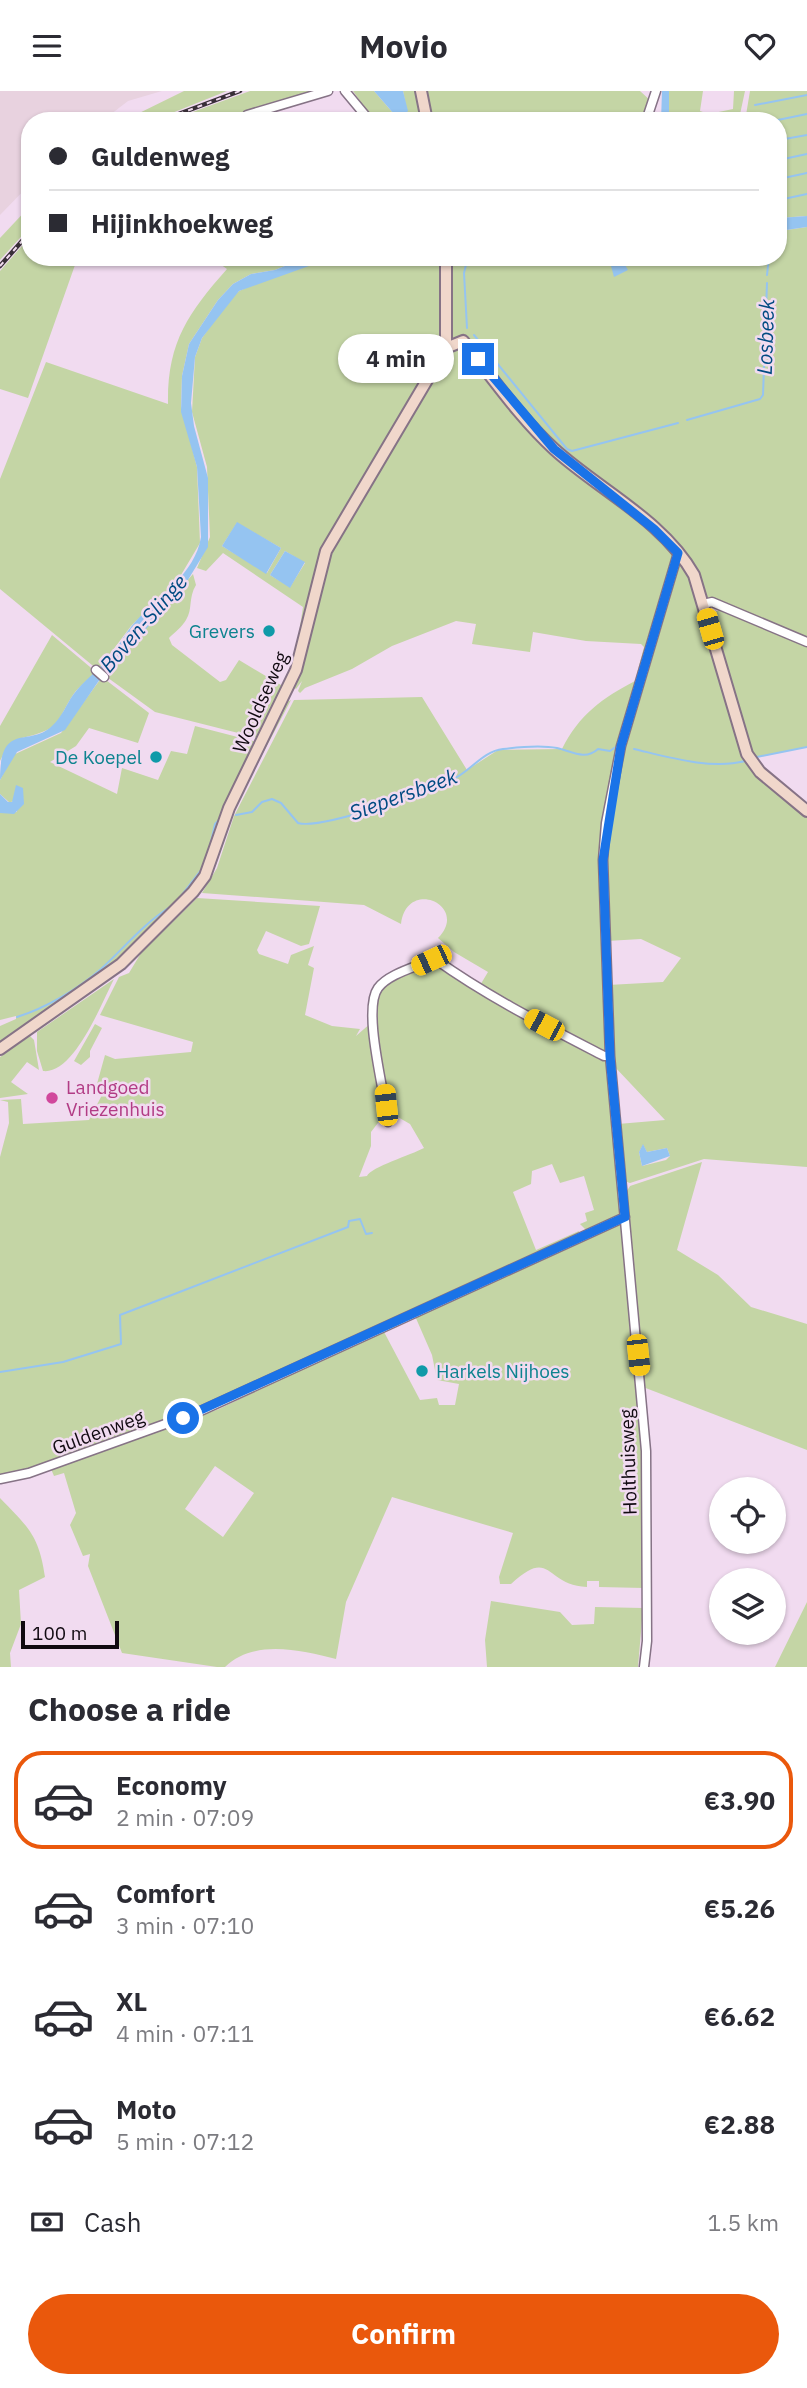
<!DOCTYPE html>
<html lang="en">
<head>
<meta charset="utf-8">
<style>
	body { margin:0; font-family:"IBM Plex Sans",sans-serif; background:#f2f2f3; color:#2b2b33; height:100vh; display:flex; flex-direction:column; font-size:26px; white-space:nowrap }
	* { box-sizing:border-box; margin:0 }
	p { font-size:23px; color:#7c7c81 }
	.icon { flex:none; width:38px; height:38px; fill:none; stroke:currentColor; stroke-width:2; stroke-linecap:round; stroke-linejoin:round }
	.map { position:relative; height:1576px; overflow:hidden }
	.side { display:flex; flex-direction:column; background:#fff; flex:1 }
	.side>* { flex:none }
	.guide { position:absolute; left:21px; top:21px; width:766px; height:154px; border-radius:28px; box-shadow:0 2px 5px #0004; display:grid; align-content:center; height:154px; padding:0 28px; background:#fff }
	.fabs { position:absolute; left:709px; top:1386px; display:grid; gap:14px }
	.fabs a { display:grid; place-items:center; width:77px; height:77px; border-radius:50%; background:#fff; box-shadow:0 2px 5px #0004; font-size:35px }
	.scale { position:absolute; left:21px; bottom:18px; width:98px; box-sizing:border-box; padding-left:7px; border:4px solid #110a11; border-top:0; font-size:19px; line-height:24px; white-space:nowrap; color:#110a11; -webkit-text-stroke:5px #f1dbf0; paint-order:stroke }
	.end { position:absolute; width:32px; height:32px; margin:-16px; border:9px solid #1a73e8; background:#fff; box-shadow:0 0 0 4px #fff }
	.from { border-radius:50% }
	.bubble { position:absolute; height:49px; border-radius:24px; background:#fff; box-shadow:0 2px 5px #0004; font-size:23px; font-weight:700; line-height:49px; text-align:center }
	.car { position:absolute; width:21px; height:42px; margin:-21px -10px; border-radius:9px; box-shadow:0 0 5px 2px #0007; background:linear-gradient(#f5c518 24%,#345 0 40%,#f5c518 0 76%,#345 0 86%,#f5c518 0) }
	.guide b { display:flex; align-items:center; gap:24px; height:66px; font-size:26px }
	.guide b+b { border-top:2px solid #e1e1e2 }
	.guide i { width:18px; height:18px; background:#2b2b33 }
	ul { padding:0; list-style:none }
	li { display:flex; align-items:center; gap:21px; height:98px; margin:0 14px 10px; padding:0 14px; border:4px solid transparent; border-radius:28px }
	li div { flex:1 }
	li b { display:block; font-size:26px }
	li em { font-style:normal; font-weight:700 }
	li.current { border-color:#ea580c }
	li>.icon { width:63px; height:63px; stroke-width:1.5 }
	h2 { padding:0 28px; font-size:32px; line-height:84px }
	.pay { display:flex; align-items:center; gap:18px; height:77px; padding:0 28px; font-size:26px }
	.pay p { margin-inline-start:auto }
	.cta { display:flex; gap:14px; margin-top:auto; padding:14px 28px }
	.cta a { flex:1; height:80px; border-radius:42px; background:#ea580c; color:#fff; font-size:28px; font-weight:700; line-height:80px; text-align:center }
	header { display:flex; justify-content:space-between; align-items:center; height:91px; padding:0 28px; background:#fff; font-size:32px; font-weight:700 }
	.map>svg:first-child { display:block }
</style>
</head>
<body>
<header><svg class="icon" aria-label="menu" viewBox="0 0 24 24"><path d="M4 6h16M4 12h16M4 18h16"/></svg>Movio<svg class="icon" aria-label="heart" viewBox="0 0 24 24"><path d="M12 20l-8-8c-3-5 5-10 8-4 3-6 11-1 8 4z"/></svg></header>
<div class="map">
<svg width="807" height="1576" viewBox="0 0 807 1576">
	<rect width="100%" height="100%" fill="#f1dbf0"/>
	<path fill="#e8d2df" d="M 0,0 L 162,0 L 128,10 L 102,30 L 30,30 L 30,93 L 0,124 Z"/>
	<path fill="#c4d5a5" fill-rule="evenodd" d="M 184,0 L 227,0 L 152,30 L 123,30 Z
		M 250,0 L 319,0 L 222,30 L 168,30 Z
		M 353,0 L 374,0 L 394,23 L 407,20 L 403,0 L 418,0 L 424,30 L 374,30 Z
		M 424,0 L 640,0 L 652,11 L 644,30 L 429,30 Z
		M 669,0 L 703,0 L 700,20 L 709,23 L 733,18 L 734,0 L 745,0 L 739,28 L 703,30 L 699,25 L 692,30 L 675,30 L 669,22 Z
		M 750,0 L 807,0 L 807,125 L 779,127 L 779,30 L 745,30 Z
		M 30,115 L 30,136 L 0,169 L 0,147 Z
		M 807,136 L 807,549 L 709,508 L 710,523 L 724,517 L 807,553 L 807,656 L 754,667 L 807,717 L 760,678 L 749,663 L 710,535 L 711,551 L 746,666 L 773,696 L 807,722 L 807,1076 L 704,1068 L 630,1092 L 624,1090 L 618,1033 L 665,1029 L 613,974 L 608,894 L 663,891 L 681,867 L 641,848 L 607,850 C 606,823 604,795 605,769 C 608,693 633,619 653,546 L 648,546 L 619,655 L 604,732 L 601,792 L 608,960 L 603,962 L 479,896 L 488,881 L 454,861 L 438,847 C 470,815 407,786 401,833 L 364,814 L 202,802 L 217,777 L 234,725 L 294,609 L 422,606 L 467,679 L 498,659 L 562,658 C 579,624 602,607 635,590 L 644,556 L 641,553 L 586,550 L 533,541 L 530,561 L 472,553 L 476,533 L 456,530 L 392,555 L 352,578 L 305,597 L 300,602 L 298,600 L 302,590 L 296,598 L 291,594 L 303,516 L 223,462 L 206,480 L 197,477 L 210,446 L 207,376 L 192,321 L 195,266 L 202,247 L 230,208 L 239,200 L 262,190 L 334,166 L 381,166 L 394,173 L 405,174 L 442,168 L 444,184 L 450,185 L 450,168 L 463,166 L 659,166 L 659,172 L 665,174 L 669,173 L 670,166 L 779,166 L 779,140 ZM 237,432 L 281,457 L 267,482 L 222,455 ZM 285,460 L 305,472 L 290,496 L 270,484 ZM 643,1054 L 647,1061 L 667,1057 L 670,1065 L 666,1069 L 642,1075 L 639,1061 Z
		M 28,148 L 30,166 L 61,166 L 75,174 L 28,307 L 0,298 L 0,180 Z
		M 210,166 C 228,166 239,175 258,175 C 275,175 290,166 307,166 L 275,179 L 251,183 L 233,193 L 218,209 L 189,253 L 182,285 L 181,315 L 197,376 L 200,452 L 178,489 L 131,535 L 98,579 L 0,498 L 0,388 L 46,271 L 168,313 C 167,252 188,222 227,178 Z
		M 193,483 L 196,494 C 188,507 193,518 186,529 C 182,536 174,542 169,547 L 172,554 L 220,591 L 226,589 L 239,569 L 286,597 L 258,647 L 155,621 L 104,584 Z
		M 52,544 L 96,581 C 88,589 79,595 73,604 C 65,615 60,633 47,639 C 24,650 14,641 0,670 L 0,635 Z
		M 102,586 L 149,622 L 138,652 L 89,637 L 76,655 L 50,671 L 117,703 L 122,677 L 158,689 L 171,660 L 187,663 L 195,635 L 257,651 L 202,784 L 125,865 L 0,955 L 0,935 L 16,928 L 16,925 L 0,929 L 0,722 L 17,721 L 14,701 L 14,709 L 10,712 L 0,703 L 0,689 L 13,664 L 61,642 Z
		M 291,609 L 238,710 L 216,774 L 201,801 L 227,730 L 285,612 Z
		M 197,807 L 320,815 L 309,853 L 301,855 L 266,840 L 257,859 L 259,863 L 288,873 L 291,864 L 314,855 L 308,874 L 314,877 L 305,924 L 332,935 L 360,938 L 356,945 L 372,931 L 384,1024 L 371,1041 L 371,1055 L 359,1086 L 367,1085 C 371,1076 411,1064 424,1057 L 410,1033 L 389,1021 C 384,993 363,914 384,894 C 396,883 418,877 433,870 L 608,970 L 621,1123 L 588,1141 L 580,1133 L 587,1130 L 585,1122 L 594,1119 L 584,1085 L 560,1092 L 552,1073 L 532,1080 L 531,1093 L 513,1101 L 536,1159 L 579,1140 L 578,1146 L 223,1308 L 38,1377 L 0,1386 L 0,1066 L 9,1032 L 8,1011 L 0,1009 L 21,1008 L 23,1033 L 89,1029 L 102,1004 L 95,1000 L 105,964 L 115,968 L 191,961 L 193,951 L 100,924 L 119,886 L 129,882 L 141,862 Z
		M 114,888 C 102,911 74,984 43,980 L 37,960 L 37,941 Z
		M 95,933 L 102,937 L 90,960 L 90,966 L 81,974 L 74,970 Z
		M 30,945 L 34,949 L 39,979 L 27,971 L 11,991 L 28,1003 L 0,1007 L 0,966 Z
		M 702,1071 L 677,1159 L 718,1184 L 751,1216 L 807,1233 L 807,1359 L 643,1296 L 625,1103 L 630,1095 Z
		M 620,1130 L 624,1134 L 641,1321 L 644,1497 L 599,1496 L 599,1490 L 587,1490 L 587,1496 C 544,1494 552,1455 511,1493 L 500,1493 L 499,1486 L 513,1442 L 392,1406 L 346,1511 L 336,1568 C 301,1559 253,1548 225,1576 L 217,1576 L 122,1562 L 88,1475 L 90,1463 L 83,1465 L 70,1434 L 76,1422 L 64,1382 L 54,1385 L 51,1378 L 219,1318 L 383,1239 L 420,1309 L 437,1307 L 439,1314 L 455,1314 L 459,1293 L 437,1289 L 432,1264 L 415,1225 ZM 215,1375 L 254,1402 L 223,1446 L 185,1418 Z
		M 0,1407 C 28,1436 39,1444 45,1486 L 19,1499 L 21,1533 L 10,1562 L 11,1576 L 0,1576 Z
		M 491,1510 L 560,1521 L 572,1534 L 594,1533 L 595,1516 L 643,1517 L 638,1576 L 487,1576 L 485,1549 Z
		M 807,1511 L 807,1576 L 775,1576 Z"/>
	<path fill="#95c4f1" d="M 374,0 L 403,0 L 408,20 L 403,25 L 394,23 Z
		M 662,0 L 669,0 L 669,22 L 675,30 L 661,30 Z
		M 807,125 L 807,136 L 779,140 L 779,127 Z
		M 307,166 L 334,166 L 239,200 L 202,247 L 195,266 L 191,312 L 194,335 L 208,387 L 208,456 L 183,497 L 98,591 L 65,639 L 17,661 L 0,689 C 0,629 29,657 52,635 C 62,626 66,614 73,604 C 84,589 99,579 110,565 C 120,554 126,540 136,530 C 159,505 195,483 201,446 L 197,376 L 181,321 L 182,285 L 189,253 L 218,209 L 233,193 L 251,183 L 275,179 Z
		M 381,166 L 463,166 C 437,170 404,182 381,166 Z
		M 621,167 L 628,179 L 614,186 L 610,171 Z
		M 237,431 L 281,457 L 266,483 L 222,455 Z
		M 285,460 L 305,471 L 290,497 L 270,484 Z
		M 16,694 L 23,697 L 24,713 L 14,723 L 0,722 L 0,703 L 8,711 L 12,711 Z
		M 643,1053 L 647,1061 L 667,1057 L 670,1065 L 642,1075 L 639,1061 Z"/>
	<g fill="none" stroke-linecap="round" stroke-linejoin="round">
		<path stroke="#95c4f1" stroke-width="2" d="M 755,14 L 807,4
			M 773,30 L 807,23
			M 779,49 L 807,44
			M 779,69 L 807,63
			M 779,88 L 807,82
			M 779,109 L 807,103
			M 779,109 L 784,115
			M 767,184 L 769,166
			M 467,237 L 464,182 L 468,166
			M 474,244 L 567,358 L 572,360 L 678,332
			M 687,329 L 760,308 L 763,304 L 767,192
			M 634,658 C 668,666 711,679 745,670
			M 757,666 L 807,656
			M 236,724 L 252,721 L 262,711 L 272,708 L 281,712 L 298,732 C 322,739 432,699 457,686 C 473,677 484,660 503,658 C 519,656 542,654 557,657 C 571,660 585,670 598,658 L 610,660 L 617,655
			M 210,755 L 215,733 L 220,728
			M 181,805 L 201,779
			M 17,926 C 46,917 78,898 101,878 C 124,857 143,833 170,816
			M 0,1281 L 63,1271 L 121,1253 L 120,1224 L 348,1136 L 349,1130 L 360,1128 L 366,1143 L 372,1142"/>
		<defs>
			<path id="street" d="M 345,0 L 370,30
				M 247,24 L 328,0
				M 646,30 L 656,0
				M 703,513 L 712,511 L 807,551
				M 96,579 L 104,586
				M 388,1031 C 385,1002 362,919 378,897 C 388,883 416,876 431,869 L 435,868 C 488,906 546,935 604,965 L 610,965
				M 0,1388 L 29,1382 L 196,1322 L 625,1126
				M 644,1576 L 647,1550 L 646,1360 L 610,965 L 603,769 L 606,732 L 621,655 L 678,462"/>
			<path id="secondary" d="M 421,0 L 427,30
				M 446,257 L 463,250 C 492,286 520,327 554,358 C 599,399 663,429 694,484 L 747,663 L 760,681 L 807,720
				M 0,958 L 121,873 L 193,801 L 205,785 L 229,717 L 296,579 L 326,460 L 446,257 L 446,166"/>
		</defs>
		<use href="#street" stroke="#867386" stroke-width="11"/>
		<use href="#secondary" stroke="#867386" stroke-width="14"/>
		<use href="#street" stroke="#fff" stroke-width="8"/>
		<use href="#secondary" stroke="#f0d7cb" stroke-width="10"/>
		<defs>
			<path id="rail" d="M 160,30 L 240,0
				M 0,175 L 30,141"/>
		</defs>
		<use href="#rail" stroke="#392f38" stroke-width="4.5"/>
		<use href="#rail" stroke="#f1dbf0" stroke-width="2" stroke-dasharray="5" stroke-linecap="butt"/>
	</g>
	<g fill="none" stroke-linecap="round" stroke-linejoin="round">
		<path stroke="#1a73e8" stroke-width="9" d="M 183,1327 L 625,1126 L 610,965 L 603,769 L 621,655 L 678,462 L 654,438 L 554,358 L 478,268"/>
	</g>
	<g fill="#0f9aa8" stroke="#f1dbf0" stroke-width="2.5">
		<circle cx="269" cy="540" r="7"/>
		<circle cx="156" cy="666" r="7"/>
		<circle cx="422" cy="1280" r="7"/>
	</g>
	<circle fill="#d1479c" stroke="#f1dbf0" stroke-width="2.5" cx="52" cy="1007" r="7"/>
	<g text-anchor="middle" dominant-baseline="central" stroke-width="5" stroke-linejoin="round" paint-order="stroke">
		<g font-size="19" fill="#0d838f" stroke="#f1dbf0" text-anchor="end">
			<text x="255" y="540">Grevers</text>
			<text x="142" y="666">De Koepel</text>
			<text x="436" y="1280" text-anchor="start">Harkels Nijhoes</text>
		</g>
		<g font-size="19" fill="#110a11" stroke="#f1dbf0">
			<text transform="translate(260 611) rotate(-66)">Wooldseweg</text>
			<text transform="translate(98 1341) rotate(-20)">Guldenweg</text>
			<text transform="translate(628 1371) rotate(-92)">Holthuisweg</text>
		</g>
		<g font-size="19" fill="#b23c85" stroke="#f1dbf0" text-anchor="start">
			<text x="66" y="996">Landgoed<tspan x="66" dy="22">Vriezenhuis</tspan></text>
		</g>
		<g font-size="21" font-style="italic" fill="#004b82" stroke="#f1dbf0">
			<text transform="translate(765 246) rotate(-88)">Losbeek</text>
			<text transform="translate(143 532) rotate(-49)">Boven-Slinge</text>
			<text transform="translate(403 703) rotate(-20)">Siepersbeek</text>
		</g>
	</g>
</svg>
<div class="fabs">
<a><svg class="icon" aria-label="locate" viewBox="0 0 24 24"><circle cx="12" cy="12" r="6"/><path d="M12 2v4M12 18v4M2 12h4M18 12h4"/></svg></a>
<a><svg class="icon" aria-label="layers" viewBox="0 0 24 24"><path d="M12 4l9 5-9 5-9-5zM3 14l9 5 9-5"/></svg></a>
</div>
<div class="scale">100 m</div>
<i class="end from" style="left:183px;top:1327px"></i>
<i class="end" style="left:478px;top:268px"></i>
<div class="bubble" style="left:338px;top:243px;width:116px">4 min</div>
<i class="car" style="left:710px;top:538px;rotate:344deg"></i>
<i class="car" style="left:431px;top:869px;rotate:245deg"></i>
<i class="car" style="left:544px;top:934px;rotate:298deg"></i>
<i class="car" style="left:386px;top:1014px;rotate:354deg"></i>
<i class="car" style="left:638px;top:1264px;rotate:174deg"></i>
<div class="guide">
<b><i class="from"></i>Guldenweg</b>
<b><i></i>Hijinkhoekweg</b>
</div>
</div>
<section class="side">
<h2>Choose a ride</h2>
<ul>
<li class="current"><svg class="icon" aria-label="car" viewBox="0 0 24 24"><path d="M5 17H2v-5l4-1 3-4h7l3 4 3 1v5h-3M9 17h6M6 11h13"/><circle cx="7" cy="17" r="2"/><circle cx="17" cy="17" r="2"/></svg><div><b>Economy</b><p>2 min · 07:09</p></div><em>€3.90</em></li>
<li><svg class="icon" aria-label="car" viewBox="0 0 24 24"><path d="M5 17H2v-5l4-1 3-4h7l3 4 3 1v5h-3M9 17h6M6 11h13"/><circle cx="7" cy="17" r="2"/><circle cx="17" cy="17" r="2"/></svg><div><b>Comfort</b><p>3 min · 07:10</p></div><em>€5.26</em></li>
<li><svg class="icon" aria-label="car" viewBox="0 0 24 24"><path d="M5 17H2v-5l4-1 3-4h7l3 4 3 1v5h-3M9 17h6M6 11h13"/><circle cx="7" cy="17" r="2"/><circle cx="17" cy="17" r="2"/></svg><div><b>XL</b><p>4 min · 07:11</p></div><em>€6.62</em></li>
<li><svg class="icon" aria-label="car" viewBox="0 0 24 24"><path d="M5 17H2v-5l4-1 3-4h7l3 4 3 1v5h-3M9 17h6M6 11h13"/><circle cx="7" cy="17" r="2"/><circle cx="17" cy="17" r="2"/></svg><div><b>Moto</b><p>5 min · 07:12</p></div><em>€2.88</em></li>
</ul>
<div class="pay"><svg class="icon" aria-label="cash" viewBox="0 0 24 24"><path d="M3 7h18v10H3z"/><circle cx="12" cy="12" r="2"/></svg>Cash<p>1.5 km</p></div>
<div class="cta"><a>Confirm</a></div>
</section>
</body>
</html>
